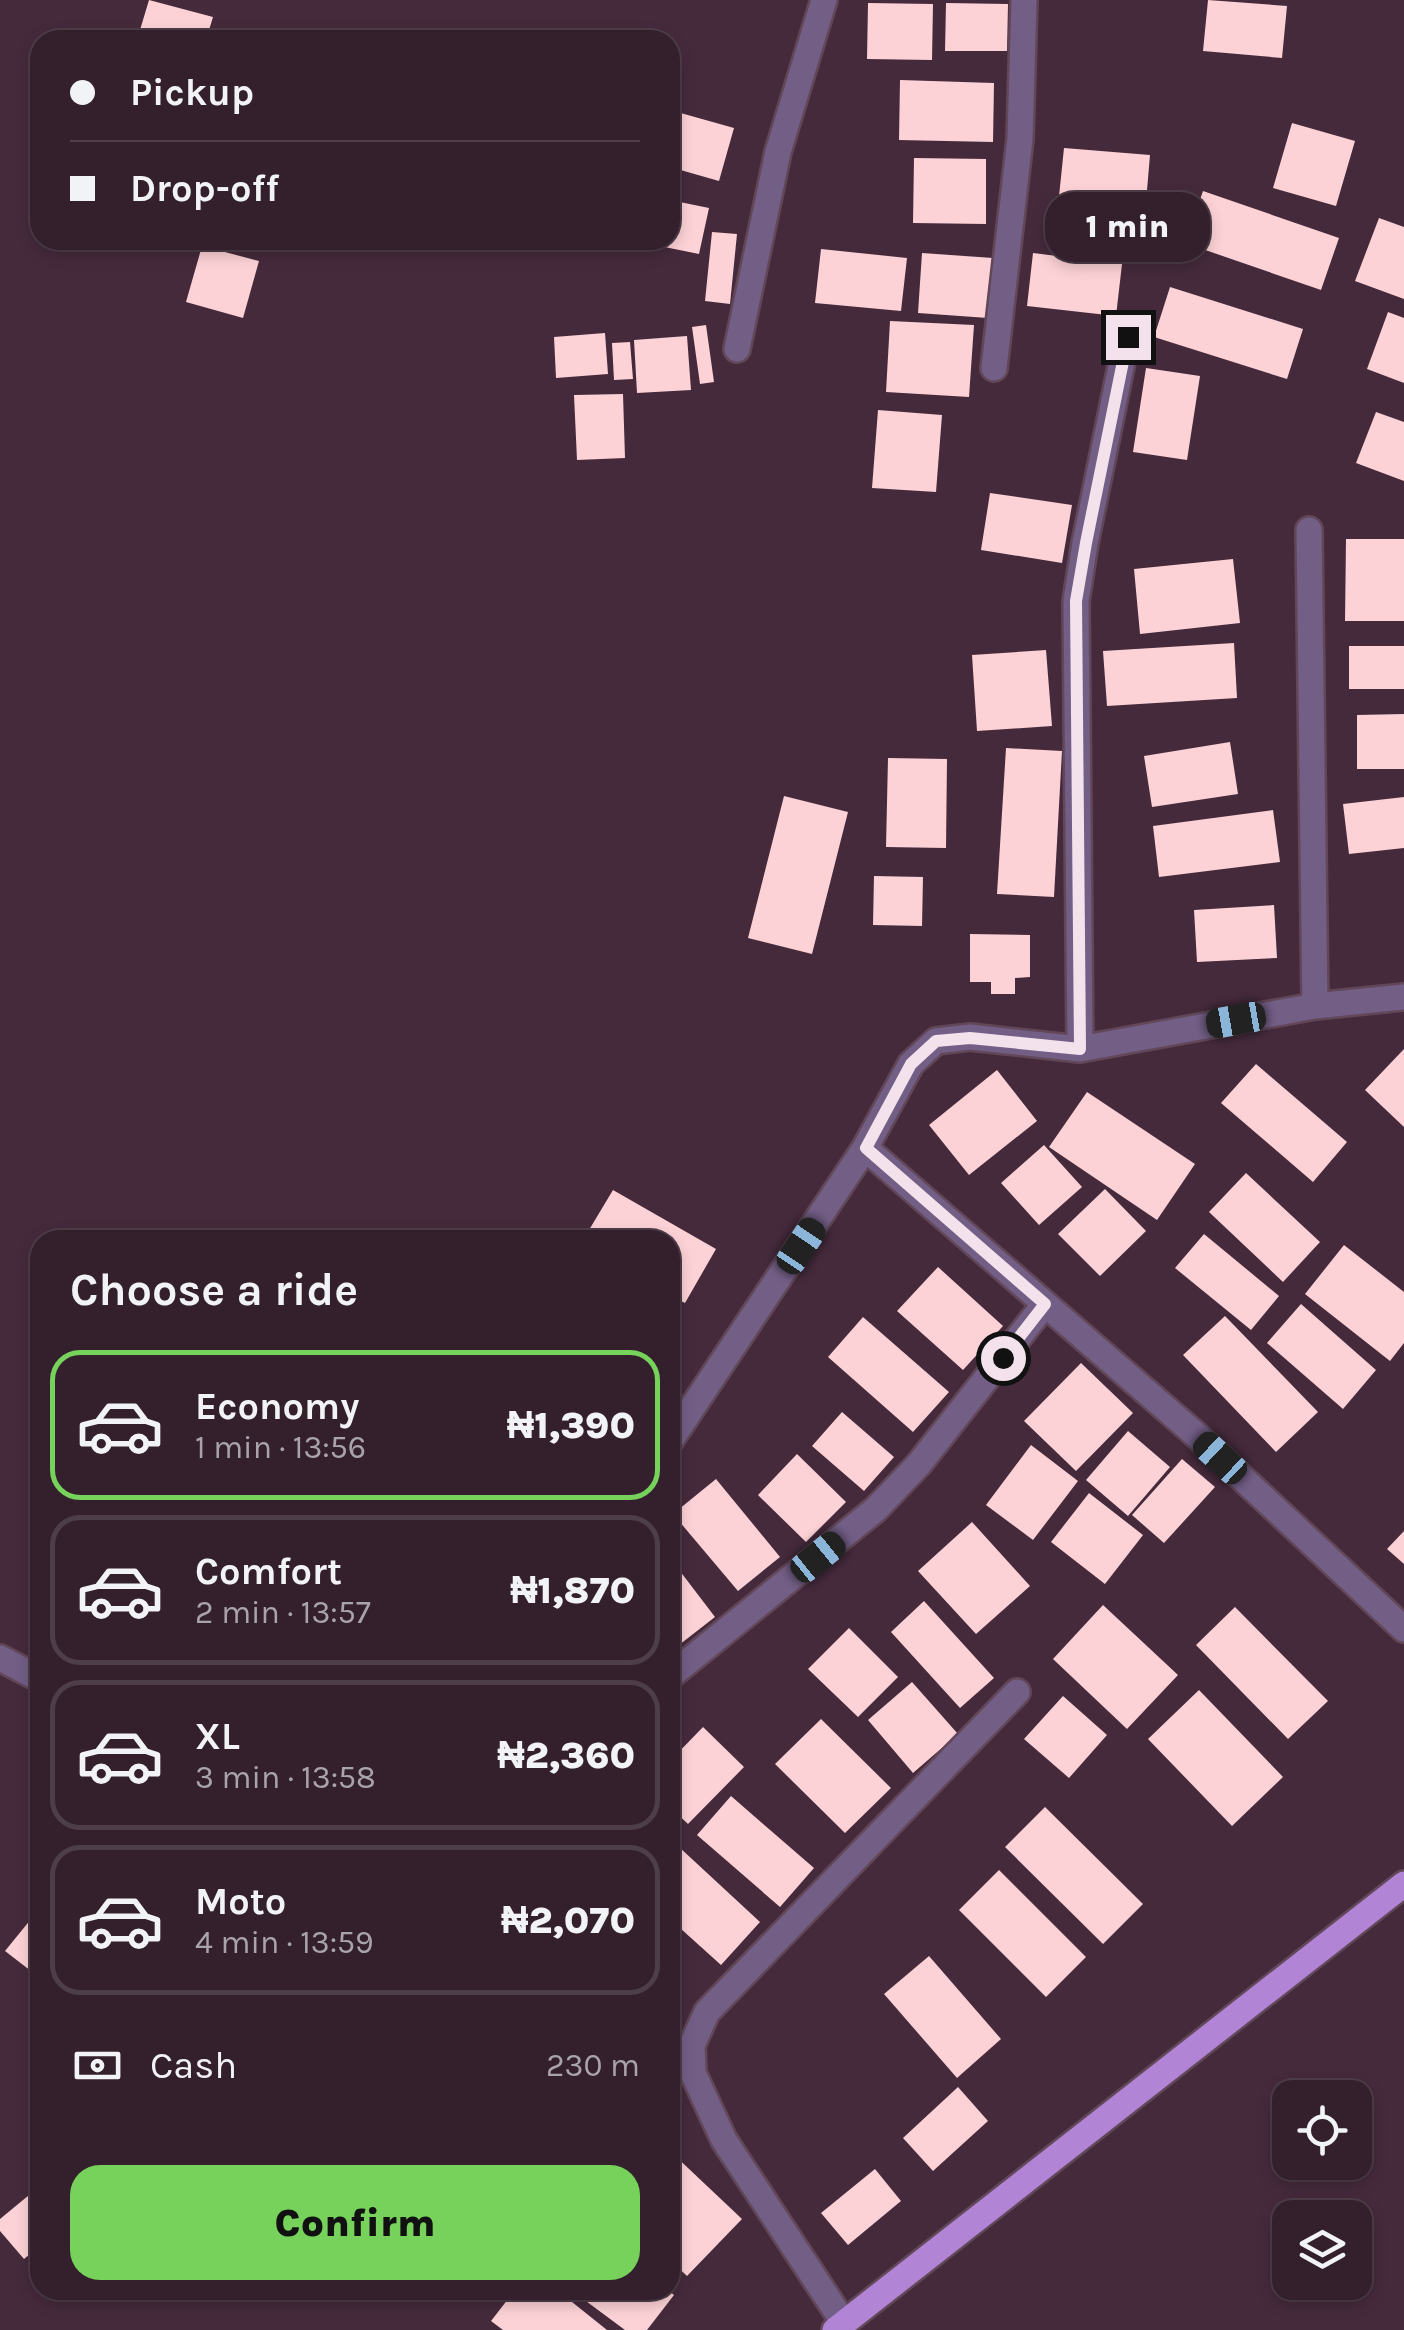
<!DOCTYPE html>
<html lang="en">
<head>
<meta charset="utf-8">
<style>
	body { margin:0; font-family:Karla,sans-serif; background:#3f2d39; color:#f1f3f6; height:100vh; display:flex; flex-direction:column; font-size:38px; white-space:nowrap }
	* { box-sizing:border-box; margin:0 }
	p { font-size:32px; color:#a9a3aa }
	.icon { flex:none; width:55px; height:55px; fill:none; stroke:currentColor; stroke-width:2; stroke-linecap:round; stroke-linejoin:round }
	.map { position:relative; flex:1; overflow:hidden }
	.panel { position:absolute; left:30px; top:1230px; width:650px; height:1070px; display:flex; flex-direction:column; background:#34202d; border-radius:30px; box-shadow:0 5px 15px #0003,0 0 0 2px #4e3e49 }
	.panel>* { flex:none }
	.top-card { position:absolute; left:30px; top:30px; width:650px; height:220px; border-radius:30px; box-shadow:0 5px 15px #0003,0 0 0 2px #4e3e49; display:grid; align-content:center; height:220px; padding:0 40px; background:#34202d }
	.fabs { position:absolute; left:1272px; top:2080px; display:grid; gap:20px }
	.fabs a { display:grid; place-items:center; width:100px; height:100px; border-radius:20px; background:#34202d; box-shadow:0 5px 15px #0003,0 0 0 2px #4e3e49; font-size:50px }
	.end { position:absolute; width:45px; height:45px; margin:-22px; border:12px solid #f3e1ec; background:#111; box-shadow:0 0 0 5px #111 }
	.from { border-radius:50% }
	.bubble { position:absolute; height:70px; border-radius:30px; background:#34202d; box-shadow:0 5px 15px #0003,0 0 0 2px #4e3e49; font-size:32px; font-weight:800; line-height:70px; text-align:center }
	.car { position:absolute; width:30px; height:60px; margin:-30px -15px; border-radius:12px; box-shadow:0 0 8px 2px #0007; background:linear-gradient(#222 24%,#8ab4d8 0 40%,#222 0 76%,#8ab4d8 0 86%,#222 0) }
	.top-card b { display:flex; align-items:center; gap:35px; height:95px; font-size:38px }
	.top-card b+b { border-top:2px solid #4e3e49 }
	.top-card i { width:25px; height:25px; background:#f1f3f6 }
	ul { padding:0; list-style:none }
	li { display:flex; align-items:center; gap:30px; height:150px; margin:0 20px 15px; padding:0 20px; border:5px solid #4e3e49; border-radius:30px }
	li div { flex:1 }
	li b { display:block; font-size:38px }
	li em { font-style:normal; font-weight:800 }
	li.active { border-color:#76d25a }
	li>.icon { width:90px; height:90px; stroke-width:1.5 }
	h2 { padding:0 40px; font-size:45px; line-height:120px }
	.pay { display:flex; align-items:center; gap:25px; height:110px; padding:0 40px; font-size:38px }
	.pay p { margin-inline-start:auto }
	.action { display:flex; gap:20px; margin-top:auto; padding:20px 40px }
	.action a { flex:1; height:115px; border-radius:30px; background:#76d25a; color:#111; font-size:40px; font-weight:800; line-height:115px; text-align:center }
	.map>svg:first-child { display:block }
</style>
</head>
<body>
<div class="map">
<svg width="1404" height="2330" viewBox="0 0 1404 2330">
	<rect width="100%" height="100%" fill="#452a3c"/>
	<path fill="#fcd2d6" d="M 149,0 L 213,17 L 206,40 L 137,40 Z
		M 1208,0 L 1287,6 L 1282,58 L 1203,51 Z
		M 868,3 L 933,4 L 932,60 L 867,59 Z
		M 946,3 L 1008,4 L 1007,51 L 945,51 Z
		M 900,80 L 994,83 L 993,142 L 899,140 Z
		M 670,110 L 734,128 L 719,181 L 670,167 Z
		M 1292,123 L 1355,141 L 1336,206 L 1273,188 Z
		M 1064,148 L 1150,155 L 1145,214 L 1058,206 Z
		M 914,158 L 986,159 L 986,224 L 913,223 Z
		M 1203,191 L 1339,238 L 1321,290 L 1185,243 Z
		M 670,200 L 709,208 L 699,254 L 640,242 L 670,240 Z
		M 1379,218 L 1404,227 L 1404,299 L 1355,281 Z
		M 712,232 L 737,234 L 730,304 L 705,301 Z
		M 202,246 L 259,261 L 243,318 L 186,302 Z
		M 821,249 L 907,258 L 901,311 L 815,303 Z
		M 922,253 L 993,258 L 988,318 L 918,313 Z
		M 1033,253 L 1122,264 L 1116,316 L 1027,306 Z
		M 1170,287 L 1303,329 L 1287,379 L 1154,337 Z
		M 1388,312 L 1404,318 L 1404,383 L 1367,369 Z
		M 890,321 L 974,325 L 969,397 L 886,392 Z
		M 706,325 L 714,382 L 700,384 L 692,327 Z
		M 605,333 L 608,374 L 556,378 L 554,337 Z
		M 687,336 L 691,390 L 637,393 L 634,340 Z
		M 630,342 L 633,379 L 614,380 L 612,343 Z
		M 1146,368 L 1200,376 L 1187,460 L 1133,452 Z
		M 623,394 L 625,458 L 577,460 L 574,395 Z
		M 878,410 L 942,415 L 936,492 L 872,488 Z
		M 1376,412 L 1404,422 L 1404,481 L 1356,463 Z
		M 990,493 L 1072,505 L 1062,563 L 981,550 Z
		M 1346,539 L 1404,539 L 1404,621 L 1345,621 Z
		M 1233,559 L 1240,623 L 1140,634 L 1134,569 Z
		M 1234,643 L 1237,698 L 1107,706 L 1103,651 Z
		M 1349,646 L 1404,646 L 1404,689 L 1349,689 Z
		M 1046,650 L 1052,726 L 977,731 L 972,655 Z
		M 1404,714 L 1404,769 L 1357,769 L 1357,715 Z
		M 1230,742 L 1238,794 L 1152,807 L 1144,756 Z
		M 1006,748 L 1062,751 L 1054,897 L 997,894 Z
		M 888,758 L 947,759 L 946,848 L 886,847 Z
		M 784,796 L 848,812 L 812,954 L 748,938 Z
		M 1404,797 L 1404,848 L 1349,854 L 1343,804 Z
		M 1273,810 L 1280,862 L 1159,877 L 1153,826 Z
		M 874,876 L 923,877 L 922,926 L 873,925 Z
		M 1274,905 L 1277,958 L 1197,962 L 1194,910 Z
		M 970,934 L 1030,935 L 1030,977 L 1015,978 L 1015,994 L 991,994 L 991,982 L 970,982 Z
		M 1404,1049 L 1404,1127 L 1365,1090 Z
		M 1256,1064 L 1347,1142 L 1313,1182 L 1221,1103 Z
		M 997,1070 L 1037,1121 L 969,1175 L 929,1125 Z
		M 1087,1092 L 1195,1164 L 1157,1220 L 1049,1147 Z
		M 1044,1145 L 1082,1187 L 1039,1225 L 1001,1183 Z
		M 1246,1173 L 1320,1242 L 1283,1282 L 1209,1212 Z
		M 1105,1189 L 1146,1231 L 1100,1276 L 1058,1234 Z
		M 613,1190 L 716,1249 L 685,1303 L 670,1295 L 670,1240 L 583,1240 Z
		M 1204,1234 L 1279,1296 L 1251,1330 L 1175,1268 Z
		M 1344,1245 L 1404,1292 L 1404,1343 L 1390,1361 L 1305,1294 Z
		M 938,1267 L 1003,1326 L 963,1370 L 897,1311 Z
		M 1301,1304 L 1376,1370 L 1343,1409 L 1267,1343 Z
		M 1225,1316 L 1318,1412 L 1276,1452 L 1183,1355 Z
		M 863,1317 L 949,1392 L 913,1432 L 828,1357 Z
		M 1081,1363 L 1133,1413 L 1076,1471 L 1024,1421 Z
		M 842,1412 L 894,1457 L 864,1491 L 812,1446 Z
		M 1128,1431 L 1170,1467 L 1128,1516 L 1086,1480 Z
		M 1031,1445 L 1078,1481 L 1033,1540 L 986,1505 Z
		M 797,1454 L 846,1502 L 806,1542 L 758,1495 Z
		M 1182,1459 L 1215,1487 L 1164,1543 L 1132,1515 Z
		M 716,1479 L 780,1557 L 738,1591 L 673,1514 Z
		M 1089,1493 L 1143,1535 L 1105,1584 L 1051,1542 Z
		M 972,1522 L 1030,1586 L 976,1634 L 918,1571 Z
		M 1404,1531 L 1404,1564 L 1387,1549 Z
		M 670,1558 L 715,1617 L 670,1652 Z
		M 924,1601 L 994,1678 L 960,1708 L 891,1632 Z
		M 1103,1605 L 1178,1675 L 1127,1729 L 1053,1659 Z
		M 1235,1607 L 1328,1701 L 1288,1739 L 1196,1645 Z
		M 849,1628 L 898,1677 L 858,1717 L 808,1669 Z
		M 912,1682 L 958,1734 L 913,1773 L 868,1720 Z
		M 1199,1690 L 1283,1777 L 1232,1826 L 1148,1739 Z
		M 1063,1696 L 1107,1735 L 1069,1778 L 1024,1739 Z
		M 821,1719 L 891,1788 L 845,1833 L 775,1764 Z
		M 703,1727 L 744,1767 L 688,1824 L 670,1807 L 670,1761 Z
		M 731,1796 L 814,1868 L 780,1907 L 697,1835 Z
		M 1045,1807 L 1143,1904 L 1103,1944 L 1005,1847 Z
		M 679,1847 L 760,1922 L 721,1965 L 670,1919 L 670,1857 Z
		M 999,1870 L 1086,1957 L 1046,1997 L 959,1910 Z
		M 40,1908 L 40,1978 L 5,1951 Z
		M 929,1956 L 1001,2039 L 957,2078 L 884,1994 Z
		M 958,2087 L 988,2121 L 933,2171 L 903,2138 Z
		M 670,2151 L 742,2219 L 687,2276 L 670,2260 Z
		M 875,2169 L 901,2201 L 848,2245 L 821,2213 Z
		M 40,2186 L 40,2246 L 24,2259 L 0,2231 L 0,2219 Z
		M 515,2290 L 557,2290 L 607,2330 L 503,2330 L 491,2321 Z
		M 571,2290 L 668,2290 L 674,2295 L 647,2330 L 625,2330 Z"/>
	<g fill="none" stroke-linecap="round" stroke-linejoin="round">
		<defs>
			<path id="minor" d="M 737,349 L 778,152 L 824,0
				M 994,368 L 1020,139 L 1024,0
				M 1309,530 L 1315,1006
				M 1080,1049 L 1076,601 L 1085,543 L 1127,337
				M 865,1148 L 1194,1433 L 1404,1629
				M 670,1441 L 865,1148 L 911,1064 L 936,1041 L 970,1037 L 1080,1049 L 1315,1006 L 1404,997
				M 0,1658 L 40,1679
				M 670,1676 L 876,1509 L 919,1464 L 1045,1304
				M 844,2323 L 724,2140 L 693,2073 L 692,2045 L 707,2012 L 1017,1692"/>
			<path id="major" d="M 835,2330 L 1404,1884"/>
		</defs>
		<use href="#minor" stroke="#614758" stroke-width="30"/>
		<use href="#major" stroke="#614758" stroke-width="30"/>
		<use href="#minor" stroke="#735e86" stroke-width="25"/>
		<use href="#major" stroke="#b184d6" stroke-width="25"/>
	</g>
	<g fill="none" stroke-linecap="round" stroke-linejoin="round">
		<path stroke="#f3e1ec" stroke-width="12" d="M 1003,1358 L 1045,1304 L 866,1148 L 911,1064 L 936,1041 L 970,1038 L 1080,1049 L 1076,601 L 1086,543 L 1128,337"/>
	</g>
</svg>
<div class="fabs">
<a><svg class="icon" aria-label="locate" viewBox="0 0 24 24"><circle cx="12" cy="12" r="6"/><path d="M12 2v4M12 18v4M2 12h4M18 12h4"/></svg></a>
<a><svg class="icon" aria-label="layers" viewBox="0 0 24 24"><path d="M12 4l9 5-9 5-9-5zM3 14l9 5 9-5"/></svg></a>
</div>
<i class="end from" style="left:1003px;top:1358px"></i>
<i class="end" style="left:1128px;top:337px"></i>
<div class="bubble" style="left:1045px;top:192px;width:165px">1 min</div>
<i class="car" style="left:1236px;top:1020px;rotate:260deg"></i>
<i class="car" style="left:801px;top:1246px;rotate:34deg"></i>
<i class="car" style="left:1220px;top:1458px;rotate:313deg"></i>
<i class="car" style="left:818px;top:1557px;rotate:51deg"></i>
<div class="top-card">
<b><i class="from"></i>Pickup</b>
<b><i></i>Drop-off</b>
</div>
<section class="panel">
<h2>Choose a ride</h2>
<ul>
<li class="active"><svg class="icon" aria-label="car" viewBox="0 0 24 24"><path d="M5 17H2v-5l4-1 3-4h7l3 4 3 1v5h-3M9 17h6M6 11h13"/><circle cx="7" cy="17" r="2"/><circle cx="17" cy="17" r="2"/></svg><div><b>Economy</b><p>1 min · 13:56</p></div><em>₦1,390</em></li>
<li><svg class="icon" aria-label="car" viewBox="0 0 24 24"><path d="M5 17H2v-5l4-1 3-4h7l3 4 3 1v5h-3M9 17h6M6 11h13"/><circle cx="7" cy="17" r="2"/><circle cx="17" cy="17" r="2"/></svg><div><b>Comfort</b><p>2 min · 13:57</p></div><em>₦1,870</em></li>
<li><svg class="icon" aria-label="car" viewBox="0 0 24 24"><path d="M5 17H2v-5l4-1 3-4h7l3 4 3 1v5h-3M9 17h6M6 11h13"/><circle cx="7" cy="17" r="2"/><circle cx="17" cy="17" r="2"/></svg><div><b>XL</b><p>3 min · 13:58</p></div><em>₦2,360</em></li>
<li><svg class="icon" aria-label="car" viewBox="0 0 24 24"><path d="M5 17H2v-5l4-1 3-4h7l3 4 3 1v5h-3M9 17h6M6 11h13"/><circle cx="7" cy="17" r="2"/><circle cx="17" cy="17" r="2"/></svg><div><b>Moto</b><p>4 min · 13:59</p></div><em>₦2,070</em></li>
</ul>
<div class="pay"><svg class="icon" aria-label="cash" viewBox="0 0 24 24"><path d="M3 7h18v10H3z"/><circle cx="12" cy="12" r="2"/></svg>Cash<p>230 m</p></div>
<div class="action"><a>Confirm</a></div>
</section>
</div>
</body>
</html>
